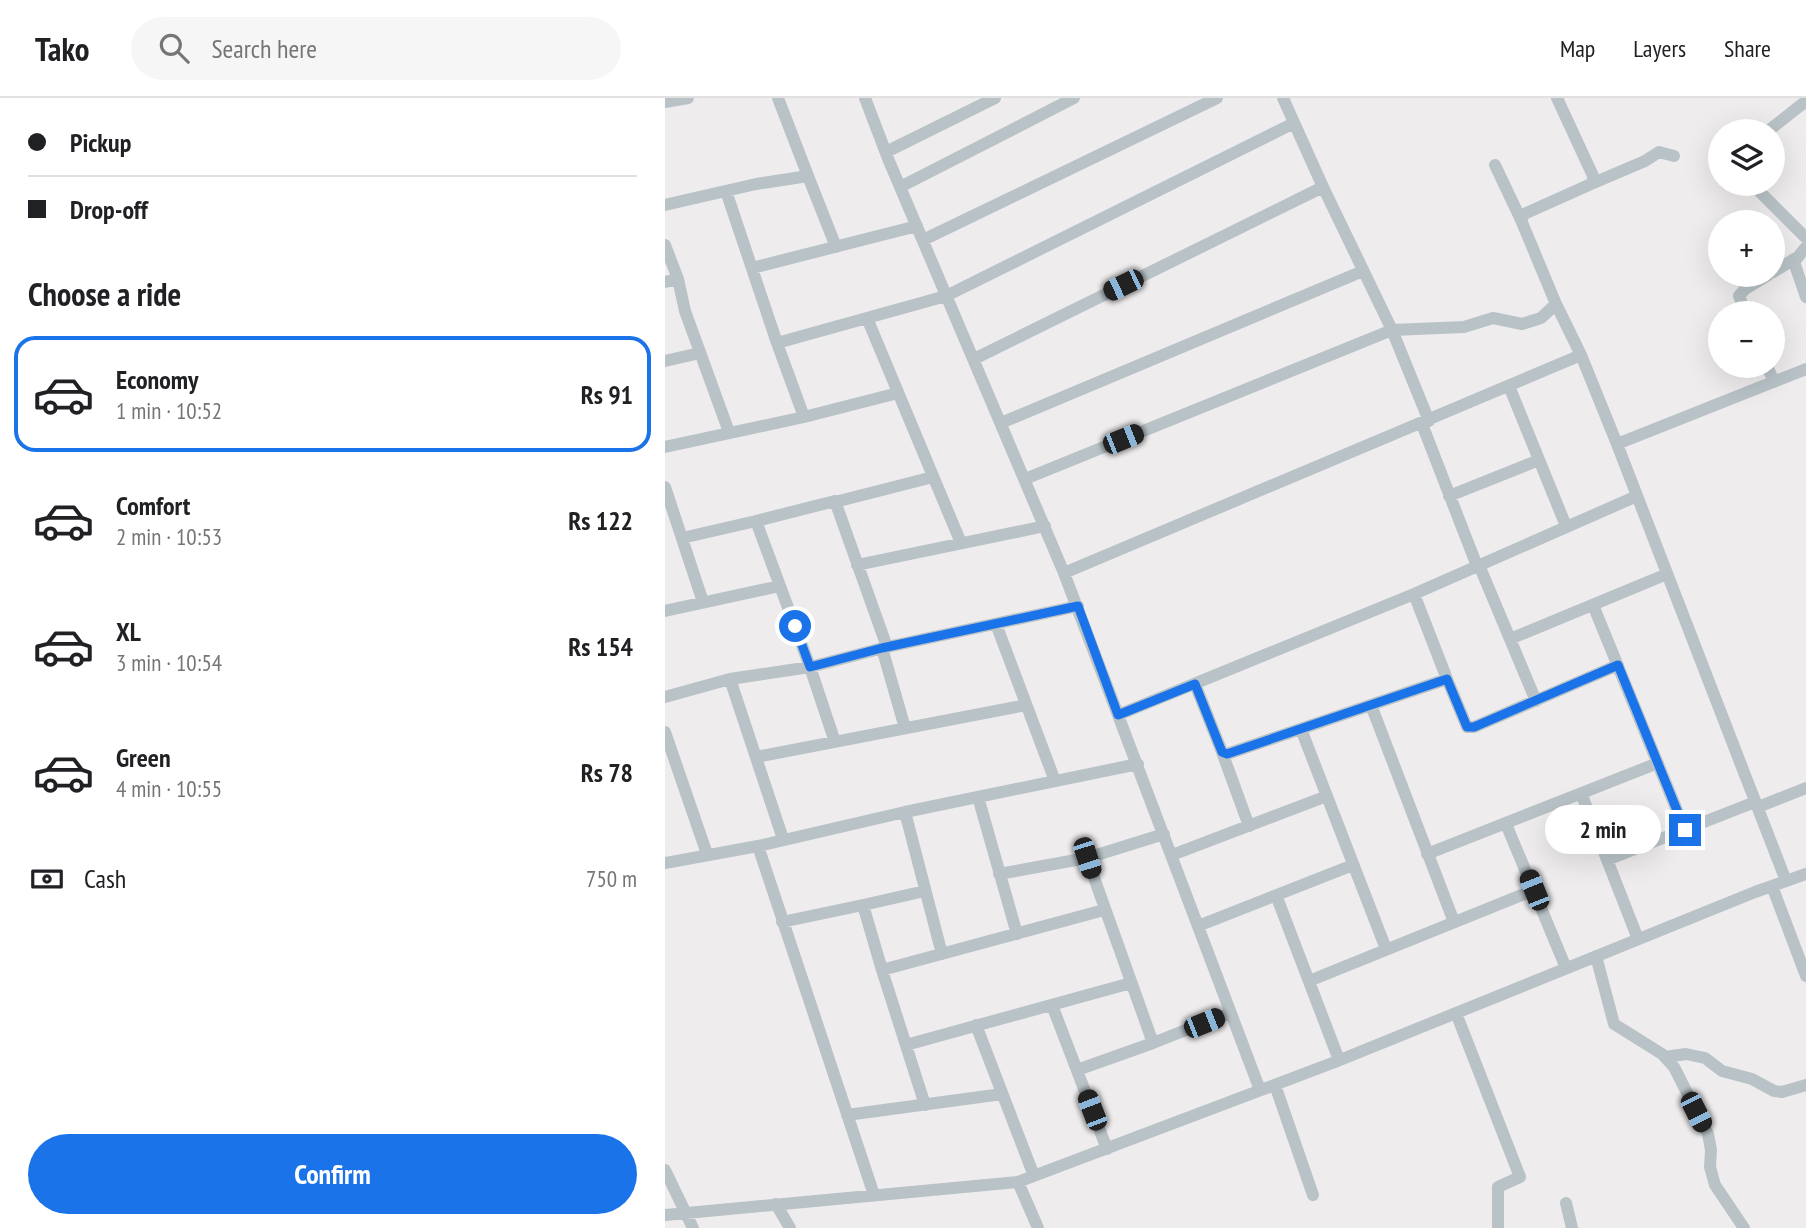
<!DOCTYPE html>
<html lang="en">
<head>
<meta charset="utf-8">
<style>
	body { margin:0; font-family:"PT Sans Narrow",sans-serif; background:#f6f6f6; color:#202124; height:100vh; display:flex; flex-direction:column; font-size:26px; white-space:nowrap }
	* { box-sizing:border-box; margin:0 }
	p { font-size:23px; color:#757577 }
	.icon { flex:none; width:38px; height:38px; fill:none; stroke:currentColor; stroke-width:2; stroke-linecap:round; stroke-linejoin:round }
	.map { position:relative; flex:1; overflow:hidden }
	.sheet { display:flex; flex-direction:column; background:#fff; width:665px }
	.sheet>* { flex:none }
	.banner { display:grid; align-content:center; height:154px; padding:0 28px; background:#fff }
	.tools { position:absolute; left:1043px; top:21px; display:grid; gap:14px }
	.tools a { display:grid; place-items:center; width:77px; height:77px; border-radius:50%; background:#fff; box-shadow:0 7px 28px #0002; font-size:35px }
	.end { position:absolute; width:32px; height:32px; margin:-16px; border:9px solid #1a73e8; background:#fff; box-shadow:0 0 0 4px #fff }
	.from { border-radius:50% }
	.bubble { position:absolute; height:49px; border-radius:24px; background:#fff; box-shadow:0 7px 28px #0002; font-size:23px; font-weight:800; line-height:49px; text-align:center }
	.car { position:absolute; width:21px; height:42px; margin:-21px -10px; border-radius:9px; box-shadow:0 0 5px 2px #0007; background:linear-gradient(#222 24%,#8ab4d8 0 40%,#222 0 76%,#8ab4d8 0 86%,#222 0) }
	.banner b { display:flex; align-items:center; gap:24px; height:66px; font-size:26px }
	.banner b+b { border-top:2px solid #e0e0e0 }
	.banner i { width:18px; height:18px; background:#202124 }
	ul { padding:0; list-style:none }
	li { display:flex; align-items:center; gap:21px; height:116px; margin:0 14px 10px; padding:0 14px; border:4px solid transparent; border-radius:21px }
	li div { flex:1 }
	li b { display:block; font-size:26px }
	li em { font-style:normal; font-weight:800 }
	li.on { border-color:#1a73e8 }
	li>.icon { width:63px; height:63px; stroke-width:1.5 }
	h2 { padding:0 28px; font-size:32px; line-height:84px }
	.pay { display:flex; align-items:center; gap:18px; height:77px; padding:0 28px; font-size:26px }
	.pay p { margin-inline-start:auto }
	.cta { display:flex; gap:14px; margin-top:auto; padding:14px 28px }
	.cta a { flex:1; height:80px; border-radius:42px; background:#1a73e8; color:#fff; font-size:28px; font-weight:800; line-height:80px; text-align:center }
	header { display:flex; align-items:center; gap:42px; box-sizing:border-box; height:98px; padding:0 35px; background:#fff; border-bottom:2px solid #e0e0e0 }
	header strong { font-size:33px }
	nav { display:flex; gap:38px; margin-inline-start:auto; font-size:24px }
	.search { width:490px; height:63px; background:#f6f6f6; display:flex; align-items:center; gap:18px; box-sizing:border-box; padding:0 24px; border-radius:38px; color:#757577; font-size:26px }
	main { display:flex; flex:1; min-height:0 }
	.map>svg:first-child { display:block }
</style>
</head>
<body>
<header>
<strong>Tako</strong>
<div class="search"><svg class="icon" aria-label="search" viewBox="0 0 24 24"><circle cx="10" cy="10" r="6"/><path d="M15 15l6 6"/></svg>Search here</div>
<nav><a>Map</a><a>Layers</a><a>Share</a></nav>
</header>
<main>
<section class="sheet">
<div class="banner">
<b><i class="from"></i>Pickup</b>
<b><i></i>Drop-off</b>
</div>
<h2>Choose a ride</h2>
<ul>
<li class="on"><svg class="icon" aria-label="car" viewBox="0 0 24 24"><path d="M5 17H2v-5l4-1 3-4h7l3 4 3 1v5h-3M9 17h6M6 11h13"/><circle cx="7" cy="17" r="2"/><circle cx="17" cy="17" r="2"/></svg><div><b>Economy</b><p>1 min · 10:52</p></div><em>Rs 91</em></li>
<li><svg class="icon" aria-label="car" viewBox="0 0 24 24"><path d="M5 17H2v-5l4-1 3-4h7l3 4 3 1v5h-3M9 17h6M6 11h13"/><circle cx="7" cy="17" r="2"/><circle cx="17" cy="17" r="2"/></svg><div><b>Comfort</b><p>2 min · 10:53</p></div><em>Rs 122</em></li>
<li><svg class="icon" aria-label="car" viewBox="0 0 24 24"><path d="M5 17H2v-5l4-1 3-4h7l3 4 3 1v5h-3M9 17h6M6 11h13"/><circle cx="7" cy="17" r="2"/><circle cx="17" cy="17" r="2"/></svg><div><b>XL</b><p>3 min · 10:54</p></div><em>Rs 154</em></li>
<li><svg class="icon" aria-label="car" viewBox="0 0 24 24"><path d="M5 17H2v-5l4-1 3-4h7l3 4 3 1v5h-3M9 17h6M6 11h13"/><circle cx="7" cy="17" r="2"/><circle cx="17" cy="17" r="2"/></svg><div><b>Green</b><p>4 min · 10:55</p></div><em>Rs 78</em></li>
</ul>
<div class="pay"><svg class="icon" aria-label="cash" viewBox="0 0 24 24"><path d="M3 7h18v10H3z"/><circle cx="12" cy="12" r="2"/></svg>Cash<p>750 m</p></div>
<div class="cta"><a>Confirm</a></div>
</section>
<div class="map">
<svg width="1141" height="1130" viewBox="0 0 1141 1130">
	<rect width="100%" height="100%" fill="#efeced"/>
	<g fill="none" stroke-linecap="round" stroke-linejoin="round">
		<path stroke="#b9c3c7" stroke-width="12" d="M 200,0 L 224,63 L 399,475
			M 618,0 L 658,89 L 727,232 L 764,323
			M 892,0 L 929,80 L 926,86 L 859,116 L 856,122 L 891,206 L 916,257
			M 0,4 L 23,0
			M 1103,33 L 1141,3
			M 221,54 L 330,0
			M 830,67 L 856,122
			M 143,78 L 171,149
			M 926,86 L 980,63 L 994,54 L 1009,58
			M 1087,86 L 1141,140
			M 235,89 L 409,0
			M 61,93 L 112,245
			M 0,107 L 91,86 L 143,78 L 113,0
			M 258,142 L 552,0
			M 0,147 L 13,181 L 0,184
			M 1141,149 L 1129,164 L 1141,199
			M 87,170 L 252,128
			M 1108,174 L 1131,160
			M 13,181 L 20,213 L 64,334
			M 1081,215 L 1074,198 L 1080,191 L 1103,177
			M 202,220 L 296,445
			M 309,261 L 658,89
			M 0,263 L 35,255
			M 1102,268 L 1109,284
			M 844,288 L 901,428
			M 139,319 L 112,245 L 281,198 L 629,25
			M 336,325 L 698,173
			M 757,326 L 812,468
			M 952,346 L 916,257 L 399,475 L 453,617 L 749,496 L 972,398
			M 0,349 L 139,319 L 233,295
			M 360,381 L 727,232 L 799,229 L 828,220 L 857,226 L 876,220 L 891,206
			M 0,389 L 38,504
			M 784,398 L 874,362
			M 170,404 L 268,379
			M 17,440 L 91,423
			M 192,467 L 380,428
			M 814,467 L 871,603
			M 928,507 L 1020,732
			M 0,513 L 115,488
			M 331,526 L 390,683
			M 845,541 L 1002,476
			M 217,550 L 240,630
			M 65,581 L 118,741
			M 782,581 L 802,629 L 809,629 L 953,567
			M 530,586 L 557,654 L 562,656 L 782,581 L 749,496
			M 0,599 L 65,581 L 145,569 L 222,549 L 413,508
			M 706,607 L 789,824
			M 453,617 L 595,992
			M 636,631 L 721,851
			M 0,634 L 42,756
			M 170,644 L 145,569 L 91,423 L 170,403 L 222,549
			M 557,654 L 584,728
			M 91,659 L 361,607
			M 916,695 L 973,841
			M 313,699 L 352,836
			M 1093,709 L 1141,690
			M 240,714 L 277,856
			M 841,726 L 901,870
			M 499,736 L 422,760 L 488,945 L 564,915
			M 93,748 L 209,1097
			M 762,756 L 993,665
			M 507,757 L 662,698
			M 942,762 L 1090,704
			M 0,765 L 93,748 L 240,714 L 473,666
			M 334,776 L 422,760
			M 1121,783 L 952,346 L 1141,271
			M 1107,788 L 1141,878
			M 611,797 L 674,962
			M 198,807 L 260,793
			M 117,824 L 198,807 L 217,872 L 439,812
			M 533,828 L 688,767
			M 931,858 L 949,926 L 997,956 L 1009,969 L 1043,1036 L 1046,1052 L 1045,1069 L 1050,1087 L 1079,1130
			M 217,872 L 260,1007
			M 644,883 L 869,792
			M 387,907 L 442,1051
			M 791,915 L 855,1079 L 833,1089 L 833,1130
			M 311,927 L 369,1078
			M 241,947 L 466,885
			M 1000,959 L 1021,956 L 1040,960 L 1057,973 L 1087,981 L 1109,993 L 1117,994 L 1141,987
			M 412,972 L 488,945
			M 610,987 L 648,1097
			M 182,1017 L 337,996
			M 0,1072 L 28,1130
			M 353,1084 L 373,1130
			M 901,1105 L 907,1130
			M 111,1106 L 125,1130
			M 0,1117 L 353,1084 L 670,964 L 1090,794 L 1141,776"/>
	</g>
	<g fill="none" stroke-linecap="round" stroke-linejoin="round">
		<path stroke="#1a73e8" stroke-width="9" d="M 130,528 L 145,569 L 217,550 L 413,508 L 453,617 L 530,586 L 557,654 L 562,656 L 782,581 L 802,629 L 809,629 L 953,567 L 1020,732"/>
	</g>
</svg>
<div class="tools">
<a><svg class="icon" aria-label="layers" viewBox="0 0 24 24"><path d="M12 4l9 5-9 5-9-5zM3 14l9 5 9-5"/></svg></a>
<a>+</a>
<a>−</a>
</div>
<i class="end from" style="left:130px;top:528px"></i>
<i class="end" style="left:1020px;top:732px"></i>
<div class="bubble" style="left:880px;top:707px;width:116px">2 min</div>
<i class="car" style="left:458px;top:187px;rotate:244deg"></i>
<i class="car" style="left:458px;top:341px;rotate:68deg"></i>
<i class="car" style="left:422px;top:760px;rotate:162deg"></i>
<i class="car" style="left:869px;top:792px;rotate:338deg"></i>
<i class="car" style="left:539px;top:925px;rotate:68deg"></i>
<i class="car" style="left:427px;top:1012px;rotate:339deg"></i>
<i class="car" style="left:1031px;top:1014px;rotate:153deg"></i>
</div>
</main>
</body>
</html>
